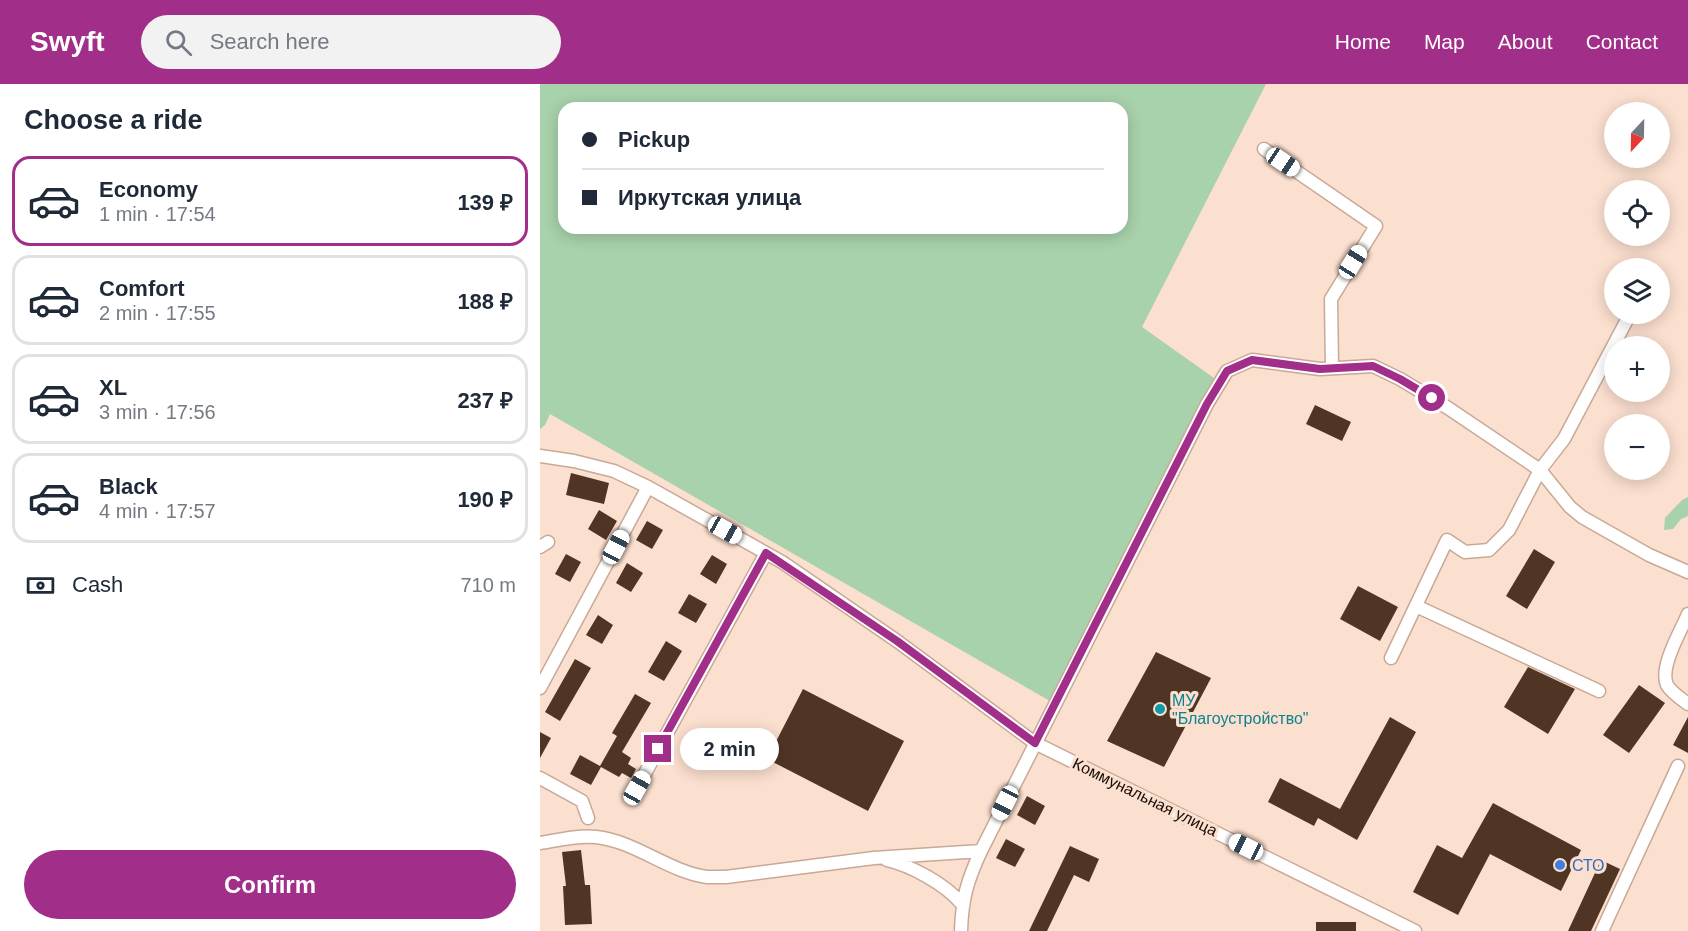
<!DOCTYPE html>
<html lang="en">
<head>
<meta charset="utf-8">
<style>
	body { margin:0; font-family:Arial,sans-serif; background:#f2f2f3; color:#1f2937; height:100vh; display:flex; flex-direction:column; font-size:22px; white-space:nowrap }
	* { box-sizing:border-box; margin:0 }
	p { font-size:20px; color:#747a83 }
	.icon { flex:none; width:33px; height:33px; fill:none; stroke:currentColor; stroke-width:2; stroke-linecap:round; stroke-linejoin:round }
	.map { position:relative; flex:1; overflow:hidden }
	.details { display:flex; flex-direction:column; background:#fff; width:540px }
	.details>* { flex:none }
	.banner { position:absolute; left:18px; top:18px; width:570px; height:132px; border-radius:18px; box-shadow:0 3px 15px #0003; display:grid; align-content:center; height:132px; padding:0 24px; background:#fff }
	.needle { width:39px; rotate:202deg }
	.fabs { position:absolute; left:1064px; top:18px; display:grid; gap:12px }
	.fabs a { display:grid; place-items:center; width:66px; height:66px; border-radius:50%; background:#fff; box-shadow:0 3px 15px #0003; font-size:30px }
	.end { position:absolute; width:27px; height:27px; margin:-14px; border:8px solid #a12e89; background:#fff; box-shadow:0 0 0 3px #fff }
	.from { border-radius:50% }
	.bubble { position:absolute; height:42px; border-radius:21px; background:#fff; box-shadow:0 3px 15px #0003; font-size:20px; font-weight:700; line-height:42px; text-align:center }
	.car { position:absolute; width:18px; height:36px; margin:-18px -9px; border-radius:8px; box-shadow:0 0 4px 2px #0007; background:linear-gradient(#fff 24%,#345 0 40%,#fff 0 76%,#345 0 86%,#fff 0) }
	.banner b { display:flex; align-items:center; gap:21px; height:57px; font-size:22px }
	.banner b+b { border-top:2px solid #e0e1e3 }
	.banner i { width:15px; height:15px; background:#1f2937 }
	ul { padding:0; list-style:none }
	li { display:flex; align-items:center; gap:18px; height:90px; margin:0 12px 9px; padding:0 12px; border:3px solid #e0e1e3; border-radius:18px }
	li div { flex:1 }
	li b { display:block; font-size:22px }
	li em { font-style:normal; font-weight:700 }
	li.on { border-color:#a12e89 }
	li>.icon { width:54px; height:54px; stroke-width:1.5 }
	h2 { padding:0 24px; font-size:27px; line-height:72px }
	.pay { display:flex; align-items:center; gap:15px; height:66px; padding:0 24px; font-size:22px }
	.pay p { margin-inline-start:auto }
	.button { display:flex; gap:12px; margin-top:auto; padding:12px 24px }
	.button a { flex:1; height:69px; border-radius:36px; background:#a12e89; color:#fff; font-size:24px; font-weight:700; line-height:69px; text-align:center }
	header { display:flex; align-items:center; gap:36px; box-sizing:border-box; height:84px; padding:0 30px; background:#a12e89; color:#fff }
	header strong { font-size:28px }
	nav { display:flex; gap:33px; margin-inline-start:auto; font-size:21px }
	.search { width:420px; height:54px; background:#f2f2f3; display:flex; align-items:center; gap:15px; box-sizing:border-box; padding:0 21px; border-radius:33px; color:#747a83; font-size:22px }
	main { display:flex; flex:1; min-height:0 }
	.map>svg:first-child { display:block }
</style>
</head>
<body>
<header>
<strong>Swyft</strong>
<div class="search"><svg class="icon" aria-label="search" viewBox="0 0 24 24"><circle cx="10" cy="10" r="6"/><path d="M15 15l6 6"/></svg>Search here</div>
<nav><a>Home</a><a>Map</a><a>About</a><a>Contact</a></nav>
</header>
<main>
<section class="details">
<h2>Choose a ride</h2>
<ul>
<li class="on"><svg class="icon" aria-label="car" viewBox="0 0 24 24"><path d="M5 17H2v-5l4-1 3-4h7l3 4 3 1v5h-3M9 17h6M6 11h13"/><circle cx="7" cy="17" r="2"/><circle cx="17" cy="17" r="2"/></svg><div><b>Economy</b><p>1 min · 17:54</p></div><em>139 ₽</em></li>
<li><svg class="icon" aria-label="car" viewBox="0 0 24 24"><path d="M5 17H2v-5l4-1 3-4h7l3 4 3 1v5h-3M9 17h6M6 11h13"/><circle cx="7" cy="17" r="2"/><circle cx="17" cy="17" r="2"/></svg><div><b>Comfort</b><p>2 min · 17:55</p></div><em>188 ₽</em></li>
<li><svg class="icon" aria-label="car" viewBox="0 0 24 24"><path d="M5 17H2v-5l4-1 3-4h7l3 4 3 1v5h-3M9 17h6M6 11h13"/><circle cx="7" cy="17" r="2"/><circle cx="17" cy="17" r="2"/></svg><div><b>XL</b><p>3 min · 17:56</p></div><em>237 ₽</em></li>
<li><svg class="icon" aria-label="car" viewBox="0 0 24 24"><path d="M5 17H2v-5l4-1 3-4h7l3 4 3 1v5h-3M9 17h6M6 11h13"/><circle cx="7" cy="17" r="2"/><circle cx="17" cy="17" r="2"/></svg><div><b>Black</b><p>4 min · 17:57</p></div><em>190 ₽</em></li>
</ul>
<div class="pay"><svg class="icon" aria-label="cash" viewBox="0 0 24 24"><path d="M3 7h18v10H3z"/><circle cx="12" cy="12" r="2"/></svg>Cash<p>710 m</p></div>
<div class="button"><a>Confirm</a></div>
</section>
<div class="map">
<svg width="1148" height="847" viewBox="0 0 1148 847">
	<rect width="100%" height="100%" fill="#fbdfcf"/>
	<path fill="#a8d2ab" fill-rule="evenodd" d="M 0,0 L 726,0 L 602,243 L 674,294 L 510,617 L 10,330 L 5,341 L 0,345 ZM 24,24 L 582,24 L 582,144 L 24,144 Z
		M 1148,413 L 1148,432 L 1141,435 L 1133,445 L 1124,446 L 1125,434 L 1142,416 Z"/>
	<path fill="#503525" d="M 775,321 L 811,338 L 802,357 L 766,340 Z
		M 31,389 L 69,399 L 64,420 L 26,411 Z
		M 59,426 L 77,437 L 66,456 L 48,445 Z
		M 107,437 L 123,446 L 112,465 L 96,456 Z
		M 994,465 L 1015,478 L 987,525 L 966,512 Z
		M 26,470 L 41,478 L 30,498 L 15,490 Z
		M 172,471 L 187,480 L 176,500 L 160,490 Z
		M 87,479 L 103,489 L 91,508 L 76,499 Z
		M 818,502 L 858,523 L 840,557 L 800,535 Z
		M 149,510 L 167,520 L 156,539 L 138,529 Z
		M 58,531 L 73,541 L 62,560 L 46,551 Z
		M 126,557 L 142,567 L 124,597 L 108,588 Z
		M 616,568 L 671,594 L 624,683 L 567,657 Z
		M 35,575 L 51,584 L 20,637 L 5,628 Z
		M 988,583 L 1035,605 L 1008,650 L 964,623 Z
		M 1099,601 L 1125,619 L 1089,669 L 1063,651 Z
		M 263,605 L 364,657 L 328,727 L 227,675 Z
		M 95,610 L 111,619 L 82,668 L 91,674 L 88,680 L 96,685 L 91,694 L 82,689 L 79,693 L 61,683 L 51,701 L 30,690 L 40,671 L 60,682 L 77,652 L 72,649 Z
		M 850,633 L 876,648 L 817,756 L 778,734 L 774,742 L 728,718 L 740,694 L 800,725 Z
		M 1148,633 L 1148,669 L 1133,661 Z
		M 0,648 L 11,654 L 0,674 Z
		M 487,712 L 505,722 L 495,741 L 477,731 Z
		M 953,719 L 1041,766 L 1021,807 L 950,770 L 918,831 L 873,808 L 897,761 L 922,774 Z
		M 466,755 L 485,765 L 475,783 L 456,774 Z
		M 530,762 L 559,775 L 549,798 L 534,791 L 507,847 L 489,847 Z
		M 41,766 L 45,801 L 50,801 L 52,840 L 25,841 L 23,802 L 26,802 L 22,768 Z
		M 1061,776 L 1080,785 L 1051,847 L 1028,847 Z
		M 776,838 L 816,838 L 816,847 L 776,847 Z"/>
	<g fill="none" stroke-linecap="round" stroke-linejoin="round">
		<defs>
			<path id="minor" d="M 724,65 L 836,142 L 791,215 L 792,284
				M 0,372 L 34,377 L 74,387 L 108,403 L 242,478 L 357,557 L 495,659 L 875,847
				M 0,463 L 8,458
				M 876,522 L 1059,607
				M 1148,530 C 1141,547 1119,583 1127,601 C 1131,608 1141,615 1148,620
				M 851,574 L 907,456 L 925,468 L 949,466 L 969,446 L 1000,386 L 1024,355 L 1090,230
				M 0,604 L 108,403
				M 0,694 L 42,717 L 48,734
				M 97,704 L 226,469
				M 0,759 C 18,756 38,751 56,753 C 95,757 129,788 167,793 C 173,793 180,793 186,793 L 334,774 L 441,767
				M 347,776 C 372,782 405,800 422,820
				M 421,847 C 422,815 427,797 441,767 L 667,320 L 687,287 L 712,276 L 780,285 L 833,282 L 860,295 L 908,324 L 1000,386 L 1030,423 L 1042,433 L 1109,471 L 1148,488
				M 1062,847 L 1138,682"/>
		</defs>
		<use href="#minor" stroke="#c9a996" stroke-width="15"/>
		<use href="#minor" stroke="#fff" stroke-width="12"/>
	</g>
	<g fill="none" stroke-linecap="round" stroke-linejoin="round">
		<path stroke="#a12e89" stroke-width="8" d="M 118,665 L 226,469 L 357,557 L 495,659 L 667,320 L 687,287 L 712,276 L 780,285 L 833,282 L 860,295 L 892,314"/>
	</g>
	<circle fill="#0f9aa8" stroke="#fbdfcf" stroke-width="2" cx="620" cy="625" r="6"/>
	<circle fill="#3f7fe0" stroke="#fbdfcf" stroke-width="2" cx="1020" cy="781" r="6"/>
	<g text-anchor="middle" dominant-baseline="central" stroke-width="6" stroke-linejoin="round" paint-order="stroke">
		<g font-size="16" fill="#0d838f" stroke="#fbdfcf" text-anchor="start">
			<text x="632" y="616">МУ<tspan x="632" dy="18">"Благоустройство"</tspan></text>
		</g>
		<g font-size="16" fill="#160b05" stroke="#fbdfcf">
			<text transform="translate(605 713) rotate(26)">Коммунальная улица</text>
		</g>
		<g font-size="16" fill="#366cbe" stroke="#fbdfcf" text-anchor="start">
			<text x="1032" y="781">СТО</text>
		</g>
	</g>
</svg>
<div class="fabs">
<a><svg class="needle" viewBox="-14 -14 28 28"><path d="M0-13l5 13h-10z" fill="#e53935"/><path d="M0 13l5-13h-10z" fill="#747a83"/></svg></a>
<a><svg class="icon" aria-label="locate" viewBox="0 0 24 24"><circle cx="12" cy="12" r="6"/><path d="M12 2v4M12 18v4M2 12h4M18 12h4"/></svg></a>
<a><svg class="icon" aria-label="layers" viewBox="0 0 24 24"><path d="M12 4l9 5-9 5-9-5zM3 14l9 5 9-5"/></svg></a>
<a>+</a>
<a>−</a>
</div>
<i class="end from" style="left:892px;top:314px"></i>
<i class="end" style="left:118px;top:665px"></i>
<div class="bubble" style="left:140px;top:644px;width:99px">2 min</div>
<i class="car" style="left:743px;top:78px;rotate:124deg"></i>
<i class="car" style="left:813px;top:178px;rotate:32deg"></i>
<i class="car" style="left:185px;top:446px;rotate:119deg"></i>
<i class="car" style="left:76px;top:463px;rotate:28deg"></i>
<i class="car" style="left:97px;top:704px;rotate:29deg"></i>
<i class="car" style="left:465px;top:719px;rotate:207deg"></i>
<i class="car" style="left:706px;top:763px;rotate:296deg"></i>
<div class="banner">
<b><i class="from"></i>Pickup</b>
<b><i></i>Иркутская улица</b>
</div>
</div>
</main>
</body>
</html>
